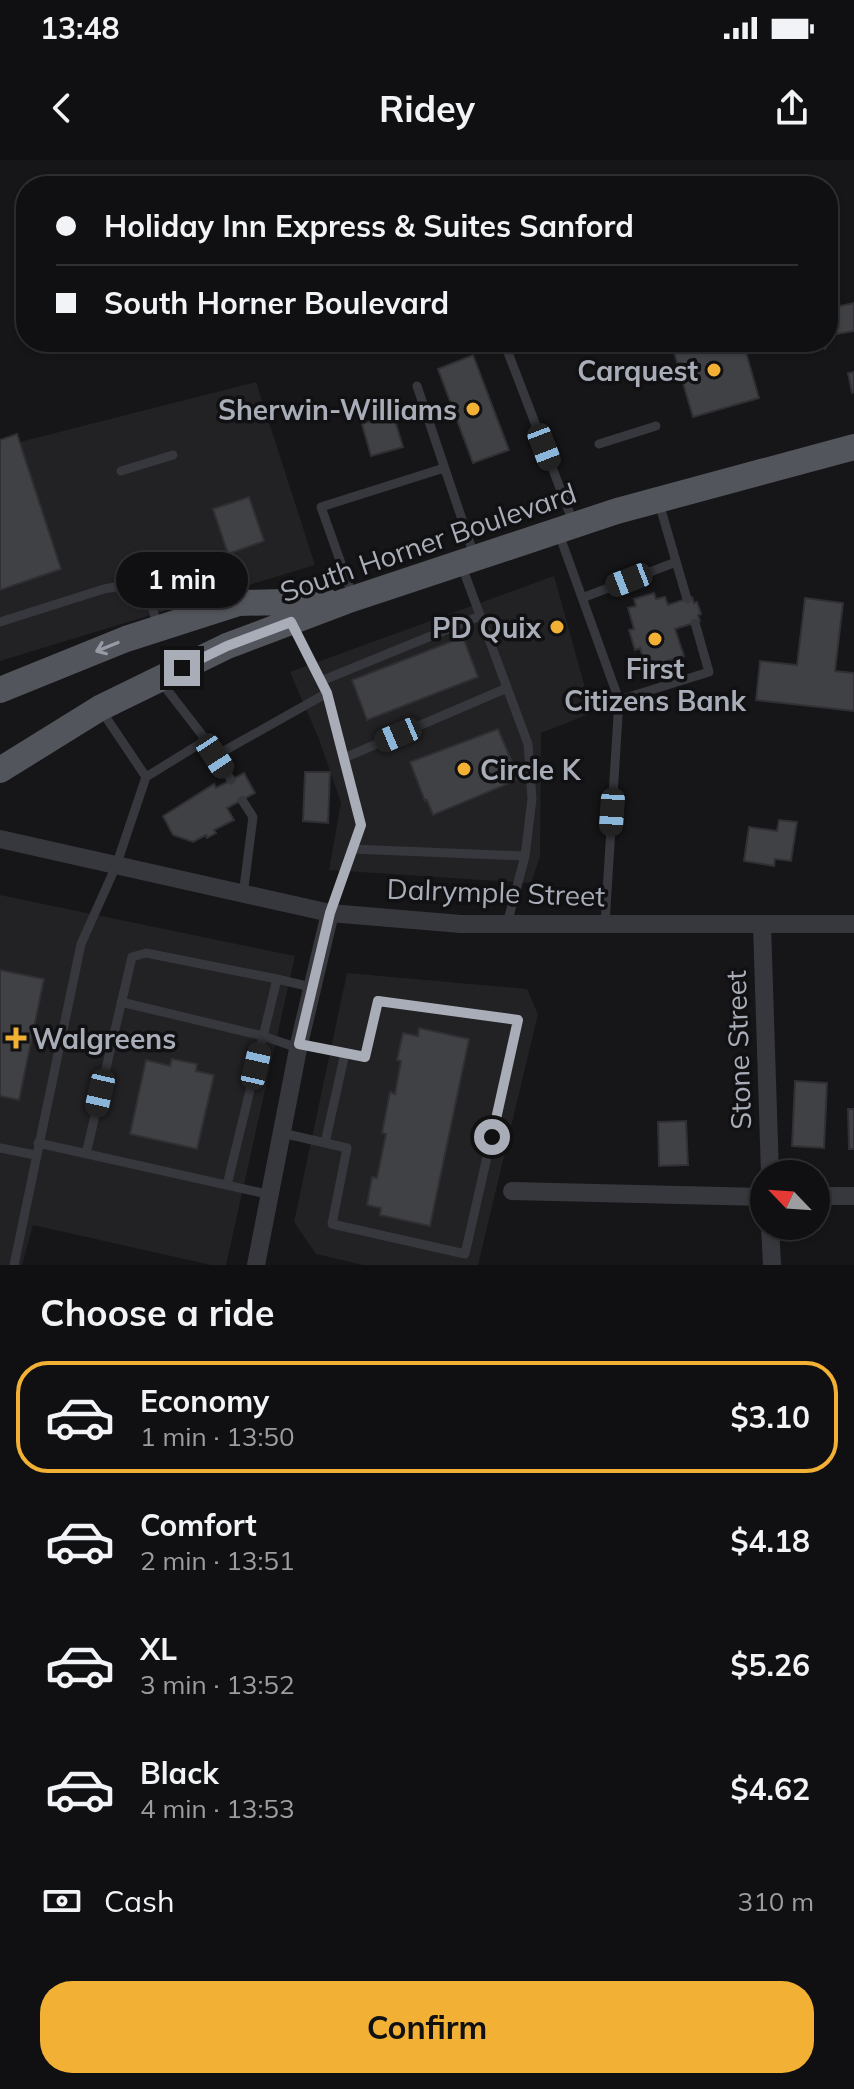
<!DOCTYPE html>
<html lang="en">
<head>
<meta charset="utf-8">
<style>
	body { margin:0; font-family:Mulish,sans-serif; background:#1e1e20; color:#f1f3f6; height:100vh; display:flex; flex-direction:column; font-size:30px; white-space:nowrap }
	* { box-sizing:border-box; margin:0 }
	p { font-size:26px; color:#9c9d9f }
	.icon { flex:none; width:44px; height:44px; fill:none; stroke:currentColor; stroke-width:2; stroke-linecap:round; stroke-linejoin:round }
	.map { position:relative; height:1105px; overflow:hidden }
	.panel { display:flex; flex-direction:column; background:#101012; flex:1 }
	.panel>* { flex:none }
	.guide { position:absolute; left:16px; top:16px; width:822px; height:176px; border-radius:32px; box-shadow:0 2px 6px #0004,0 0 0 2px #303032; display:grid; align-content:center; height:176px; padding:0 40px; background:#101012 }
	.needle { width:52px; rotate:295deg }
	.fabs { position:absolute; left:750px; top:1000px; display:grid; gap:16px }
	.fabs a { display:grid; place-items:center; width:80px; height:80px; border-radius:50%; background:#101012; box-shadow:0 2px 6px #0004,0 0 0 2px #303032; font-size:40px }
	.end { position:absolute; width:36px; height:36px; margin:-18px; border:10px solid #a8adb8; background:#111; box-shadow:0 0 0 4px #111 }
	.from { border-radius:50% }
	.bubble { position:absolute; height:56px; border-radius:28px; background:#101012; box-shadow:0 2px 6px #0004,0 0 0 2px #303032; font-size:26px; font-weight:700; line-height:56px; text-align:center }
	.car { position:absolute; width:24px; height:48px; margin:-24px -12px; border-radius:10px; box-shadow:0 0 6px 2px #0007; background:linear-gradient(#222 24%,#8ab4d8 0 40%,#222 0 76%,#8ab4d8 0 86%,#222 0) }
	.guide b { display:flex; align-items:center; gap:28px; height:76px; font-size:30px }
	.guide b+b { border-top:2px solid #303032 }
	.guide i { width:20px; height:20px; background:#f1f3f6 }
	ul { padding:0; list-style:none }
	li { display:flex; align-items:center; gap:24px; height:112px; margin:0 16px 12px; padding:0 24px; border:4px solid transparent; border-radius:32px }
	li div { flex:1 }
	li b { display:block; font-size:30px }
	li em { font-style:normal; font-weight:700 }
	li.active { border-color:#f2b134 }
	li>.icon { width:72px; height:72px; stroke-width:1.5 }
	h2 { padding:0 40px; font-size:36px; line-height:96px }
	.pay { display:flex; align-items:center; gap:20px; height:88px; padding:0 40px; font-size:30px }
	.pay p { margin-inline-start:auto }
	.primary-button { display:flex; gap:16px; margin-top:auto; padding:16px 40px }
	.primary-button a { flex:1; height:92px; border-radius:32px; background:#f2b134; color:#111; font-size:32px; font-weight:700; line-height:92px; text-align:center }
	.status { display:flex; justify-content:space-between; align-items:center; height:56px; padding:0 40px; background:#101012; direction:ltr }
	.status svg { height:22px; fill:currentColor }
	header { display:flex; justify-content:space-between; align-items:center; height:104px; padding:0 40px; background:#101012; font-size:36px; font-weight:700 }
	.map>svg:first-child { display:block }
</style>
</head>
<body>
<div class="status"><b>13:48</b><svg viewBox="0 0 49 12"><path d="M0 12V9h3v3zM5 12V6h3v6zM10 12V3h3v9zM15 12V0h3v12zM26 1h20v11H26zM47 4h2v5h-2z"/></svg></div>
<header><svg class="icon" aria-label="back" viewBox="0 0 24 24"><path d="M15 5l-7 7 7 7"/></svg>Ridey<svg class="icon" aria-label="share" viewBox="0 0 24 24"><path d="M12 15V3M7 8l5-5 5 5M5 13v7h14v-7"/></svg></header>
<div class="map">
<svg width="854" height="1105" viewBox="0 0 854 1105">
	<rect width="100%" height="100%" fill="#161618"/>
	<path fill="#222225" d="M 256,222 L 315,405 L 0,501 L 0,287 Z
		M 554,416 L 592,553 L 541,573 L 540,697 L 531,723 L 329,710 L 341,643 L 319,579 L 290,512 Z
		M 0,735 L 295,796 L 226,1105 L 211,1105 L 33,1065 L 22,1105 L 0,1105 Z
		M 347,813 L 527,829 L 538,854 L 478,1105 L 363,1105 L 316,1094 L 294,1062 Z"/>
	<path fill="#404145" stroke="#303034" stroke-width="2" d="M 854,143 L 854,171 L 836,174 L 831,148 Z
		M 828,174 L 832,177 L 825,189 L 814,182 L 828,182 Z
		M 671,182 L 743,182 L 759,238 L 693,257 Z
		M 473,195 L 509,290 L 473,303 L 438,209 Z
		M 854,212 L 854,232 L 852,233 L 848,213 Z
		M 393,254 L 403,287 L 371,296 L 362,264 Z
		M 17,274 L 61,409 L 0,430 L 0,280 Z
		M 249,337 L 264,381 L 228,394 L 213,349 Z
		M 654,433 L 656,439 L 665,437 L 668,445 L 692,437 L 694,443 L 697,442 L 701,454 L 698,455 L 700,461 L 675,469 L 684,496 L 646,508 L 640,488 L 635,490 L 629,470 L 634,469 L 628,448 L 636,446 L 634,439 Z
		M 805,438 L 843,443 L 835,511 L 854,513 L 854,551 L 756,540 L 760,501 L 797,505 Z
		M 463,477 L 478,517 L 367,560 L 352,520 Z
		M 498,569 L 519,619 L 433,655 L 427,640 L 425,641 L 410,602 Z
		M 305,612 L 330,612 L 328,663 L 303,661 Z
		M 244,613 L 255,633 L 227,648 L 234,660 L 214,670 L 216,673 L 207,678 L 206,675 L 193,682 L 173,675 L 163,656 L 214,624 L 216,628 Z
		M 779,660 L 797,662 L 791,701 L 775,699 L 774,706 L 744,701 L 749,667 L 777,671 Z
		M 0,810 L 44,819 L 19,940 L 0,936 Z
		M 419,868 L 469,879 L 430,1066 L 380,1055 L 381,1048 L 367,1045 L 372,1017 L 377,1018 L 386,974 L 382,973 L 390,932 L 395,934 L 401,901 L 397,900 L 403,873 L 418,876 Z
		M 172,899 L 197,904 L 196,911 L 214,915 L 197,989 L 130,974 L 146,900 L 170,906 Z
		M 795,921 L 827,923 L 824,988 L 792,986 Z
		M 848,949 L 854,949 L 854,989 L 849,989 Z
		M 686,961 L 688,1005 L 659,1006 L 658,962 Z"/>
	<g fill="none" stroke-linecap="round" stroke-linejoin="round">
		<path stroke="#37383d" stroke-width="9" d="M 504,182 L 573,362
			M 437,189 L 459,182
			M 417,226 L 474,395
			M 599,284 L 656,266
			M 121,311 L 173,295
			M 659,343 L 687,439
			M 559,374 L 619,540
			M 461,404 L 528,584 L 532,639 L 525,696
			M 353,437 L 321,347 L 444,308
			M 582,438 L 676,402
			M 0,462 L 104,429 L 133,424 L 148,434 L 158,466
			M 321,521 L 480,456
			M 327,533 L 361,665 L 330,753
			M 101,550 L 146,617
			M 206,580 L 231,620
			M 215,596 L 327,533 L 292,464
			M 344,598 L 507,528
			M 242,640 L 253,657 L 243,735
			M 352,689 L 525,696 L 507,764
			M 605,764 L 619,540 L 709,512 L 695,463
			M 277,819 L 311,827
			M 121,842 L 263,876 L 298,888
			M 282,973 L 347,988 L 332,1064 L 465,1094 L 518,860 L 378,841 L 365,897 L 299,884
			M 38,983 L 271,1035
			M 325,983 L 345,893
			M 0,988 L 35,995
			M 86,994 L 132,797 L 146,793 L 277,819 L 227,1025
			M 14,1105 L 81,784 L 116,706 L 146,617 L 206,580 L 161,522"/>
		<path stroke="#37383d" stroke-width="18" d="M 0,679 L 330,753 L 461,764 L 854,764
			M 762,765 L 770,1014
			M 512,1031 L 764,1037
			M 816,1036 L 854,1036
			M 770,1066 L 772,1105
			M 256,1105 L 299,884 L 330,753"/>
		<path stroke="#53555c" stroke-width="26" d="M 0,530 L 126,479 L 238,443 L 326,441
			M 0,610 L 100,548 L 227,486 L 346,441 L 617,351 L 854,287"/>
	</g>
	<defs><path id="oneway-shaft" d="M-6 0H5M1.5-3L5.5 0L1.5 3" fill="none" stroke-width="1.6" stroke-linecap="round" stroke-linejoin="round" transform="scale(2)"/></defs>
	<use stroke="#979ba6" href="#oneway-shaft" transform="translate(107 487) rotate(158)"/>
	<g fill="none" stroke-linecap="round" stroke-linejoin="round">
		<path stroke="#a8adb8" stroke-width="10" d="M 182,508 L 227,486 L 291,462 L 327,533 L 361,665 L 330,753 L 299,884 L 365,897 L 378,841 L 518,860 L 492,977"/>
	</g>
	<g fill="#f2b134" stroke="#111113" stroke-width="3">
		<circle cx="714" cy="210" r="8"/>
		<circle cx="473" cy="249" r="8"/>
		<circle cx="557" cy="467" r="8"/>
		<circle cx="655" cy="479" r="8"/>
		<circle cx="464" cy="609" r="8"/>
		<path d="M12 866h8v8h8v8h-8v8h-8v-8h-8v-8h8z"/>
	</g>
	<g text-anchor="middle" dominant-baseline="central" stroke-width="7" stroke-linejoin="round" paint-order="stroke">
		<g font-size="28" font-weight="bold" fill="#a8adb8" stroke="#111113" text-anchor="end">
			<text x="698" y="210">Carquest</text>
			<text x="457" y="249">Sherwin-Williams</text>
			<text x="541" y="467">PD Quix</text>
			<text x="655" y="508" text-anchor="middle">First<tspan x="655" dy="32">Citizens Bank</tspan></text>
			<text x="480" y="609" text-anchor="start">Circle K</text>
			<text x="32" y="878" text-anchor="start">Walgreens</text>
		</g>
		<g font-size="28" fill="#a8adb8" stroke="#111113">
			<text transform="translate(428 382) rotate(-19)">South Horner Boulevard</text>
			<text transform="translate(496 732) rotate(2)">Dalrymple Street</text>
			<text transform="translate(738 890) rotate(-92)">Stone Street</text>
		</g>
	</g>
</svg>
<div class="fabs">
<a><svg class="needle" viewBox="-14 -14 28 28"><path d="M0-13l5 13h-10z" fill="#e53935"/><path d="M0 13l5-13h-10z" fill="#9c9d9f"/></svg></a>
</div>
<i class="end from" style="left:492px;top:977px"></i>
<i class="end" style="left:182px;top:508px"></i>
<div class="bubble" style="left:116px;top:392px;width:132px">1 min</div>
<i class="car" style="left:544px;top:287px;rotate:159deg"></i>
<i class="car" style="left:629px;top:420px;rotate:249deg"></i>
<i class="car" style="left:398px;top:575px;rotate:247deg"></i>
<i class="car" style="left:215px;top:596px;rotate:147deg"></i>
<i class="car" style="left:612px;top:652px;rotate:184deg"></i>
<i class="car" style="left:256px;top:906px;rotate:13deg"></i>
<i class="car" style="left:100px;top:933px;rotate:193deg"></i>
<div class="guide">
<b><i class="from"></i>Holiday Inn Express &amp; Suites Sanford</b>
<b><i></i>South Horner Boulevard</b>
</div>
</div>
<section class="panel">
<h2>Choose a ride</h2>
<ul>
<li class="active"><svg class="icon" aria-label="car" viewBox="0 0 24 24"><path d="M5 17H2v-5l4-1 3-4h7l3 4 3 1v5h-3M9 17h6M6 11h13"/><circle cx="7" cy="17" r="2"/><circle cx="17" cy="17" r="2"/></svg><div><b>Economy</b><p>1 min · 13:50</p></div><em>$3.10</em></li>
<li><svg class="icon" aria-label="car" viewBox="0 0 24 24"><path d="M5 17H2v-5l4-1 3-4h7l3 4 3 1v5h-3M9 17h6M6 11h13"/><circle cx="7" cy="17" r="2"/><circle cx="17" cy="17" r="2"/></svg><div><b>Comfort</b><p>2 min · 13:51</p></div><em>$4.18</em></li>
<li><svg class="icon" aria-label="car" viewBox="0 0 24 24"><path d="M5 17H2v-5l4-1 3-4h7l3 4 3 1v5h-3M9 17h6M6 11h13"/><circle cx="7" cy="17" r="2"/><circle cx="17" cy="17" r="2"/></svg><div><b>XL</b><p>3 min · 13:52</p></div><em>$5.26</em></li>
<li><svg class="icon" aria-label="car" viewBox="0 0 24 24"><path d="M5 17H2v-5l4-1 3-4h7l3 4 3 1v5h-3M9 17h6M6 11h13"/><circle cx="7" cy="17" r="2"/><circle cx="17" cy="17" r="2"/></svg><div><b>Black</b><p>4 min · 13:53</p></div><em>$4.62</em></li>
</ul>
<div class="pay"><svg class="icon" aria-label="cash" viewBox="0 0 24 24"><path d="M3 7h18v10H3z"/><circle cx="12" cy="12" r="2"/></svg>Cash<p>310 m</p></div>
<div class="primary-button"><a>Confirm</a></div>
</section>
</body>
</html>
